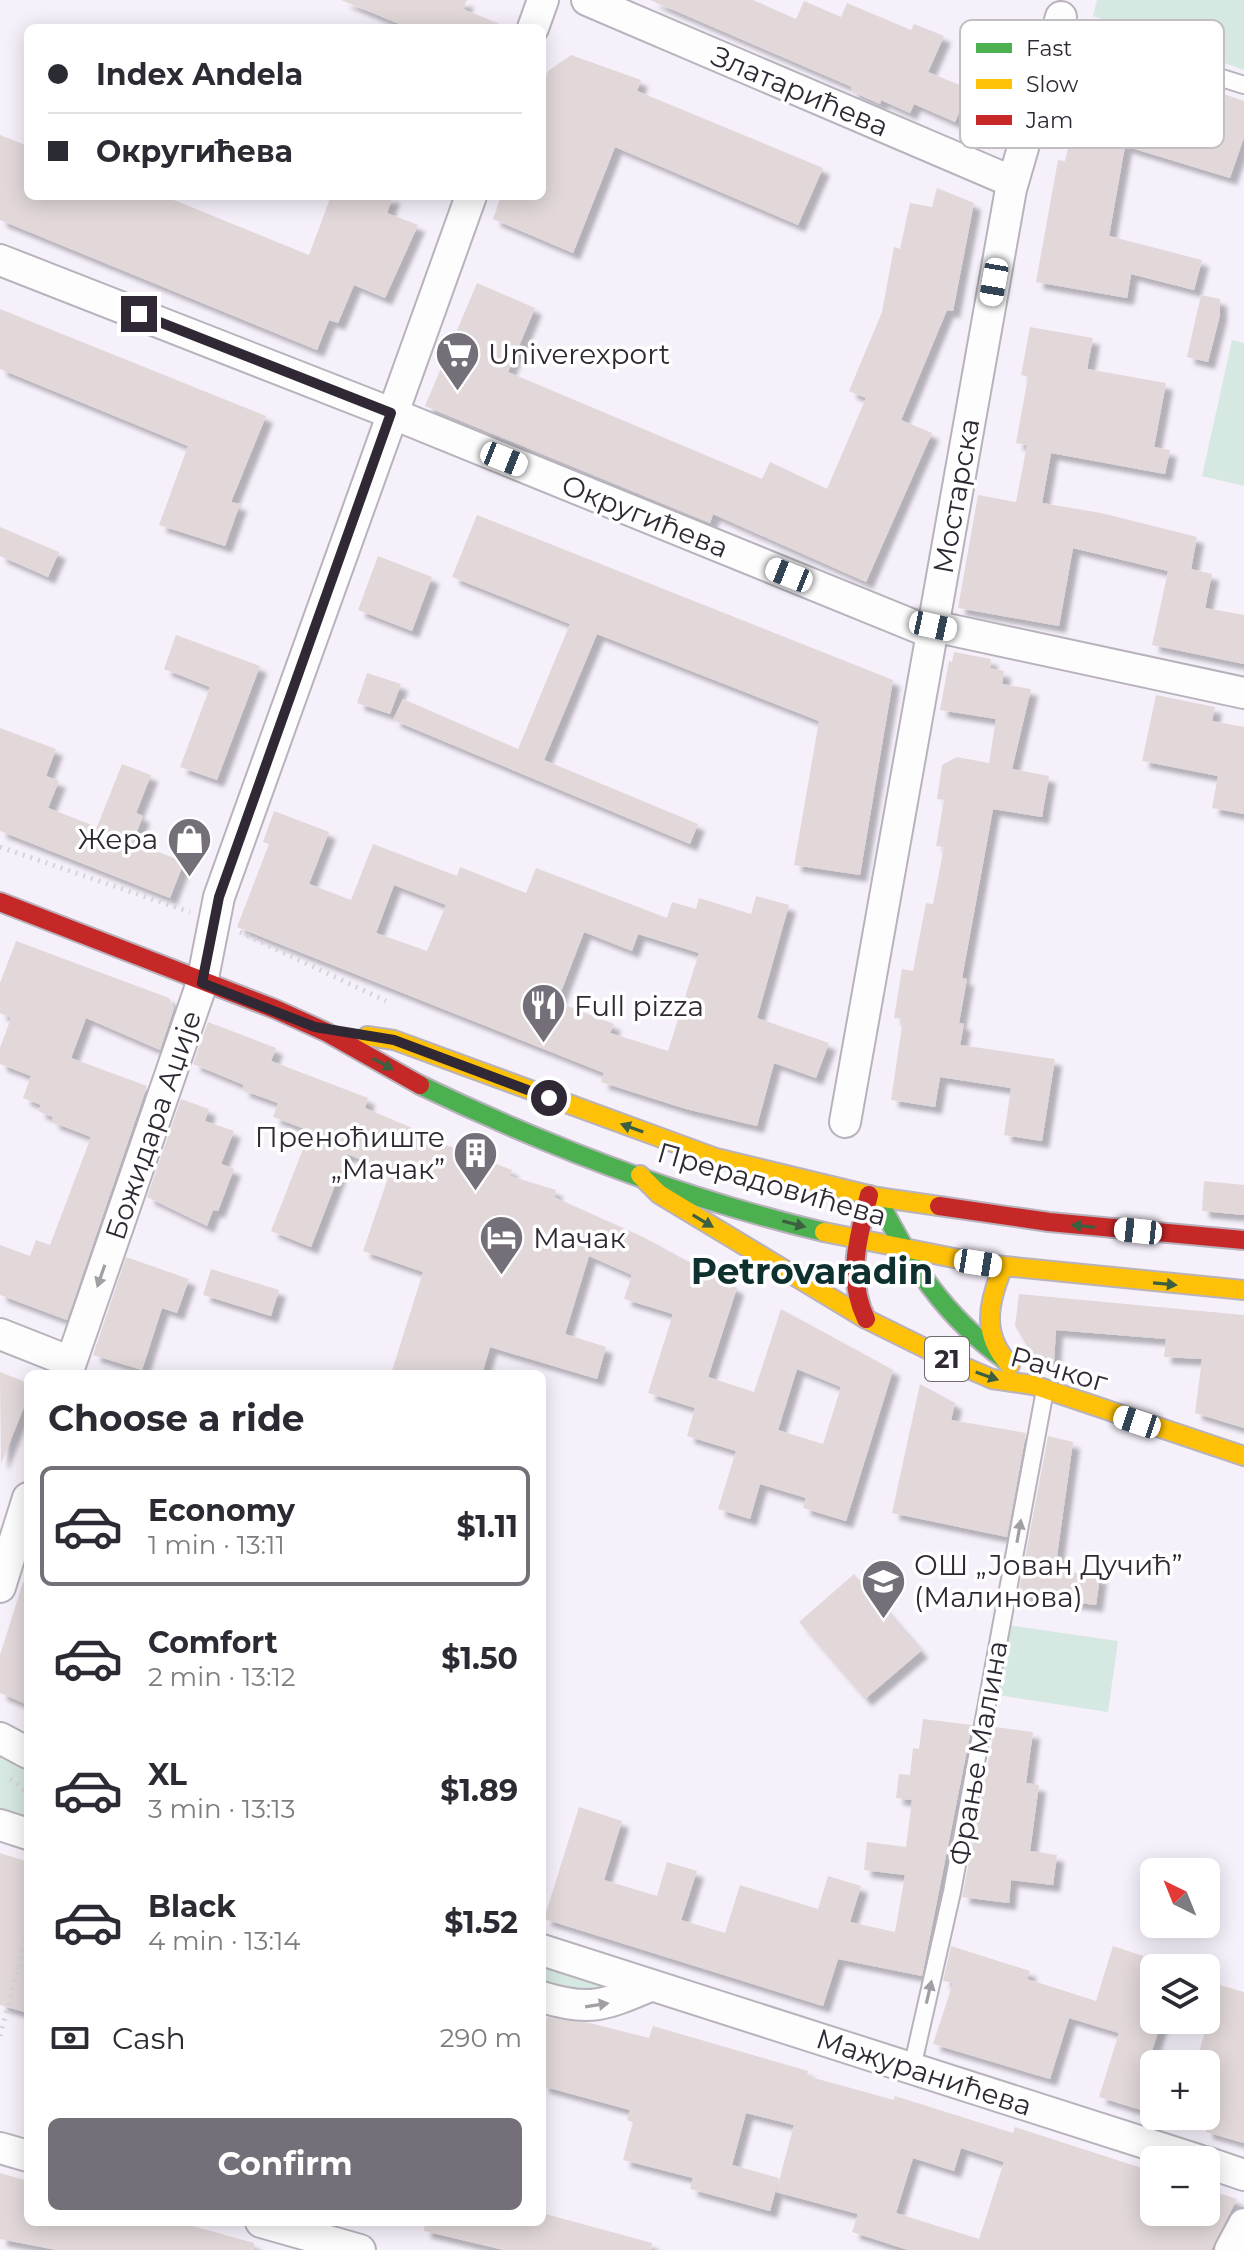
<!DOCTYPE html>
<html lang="en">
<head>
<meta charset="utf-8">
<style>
	body { margin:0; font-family:Montserrat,sans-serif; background:#f2f2f3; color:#2b2b33; height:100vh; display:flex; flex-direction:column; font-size:30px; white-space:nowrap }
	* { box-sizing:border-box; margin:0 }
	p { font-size:26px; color:#7c7c81 }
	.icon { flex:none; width:44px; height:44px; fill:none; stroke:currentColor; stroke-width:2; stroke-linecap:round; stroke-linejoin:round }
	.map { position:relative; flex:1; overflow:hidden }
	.sheet { position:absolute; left:24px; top:1370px; width:522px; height:856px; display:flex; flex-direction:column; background:#fff; border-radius:12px; box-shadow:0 4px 20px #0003 }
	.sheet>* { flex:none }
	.top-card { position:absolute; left:24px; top:24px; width:522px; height:176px; border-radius:12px; box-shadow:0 4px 20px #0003; display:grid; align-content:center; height:176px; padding:0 24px; background:#fff }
	.needle { width:52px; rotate:317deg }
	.tools { position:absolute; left:1140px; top:1858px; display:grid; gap:16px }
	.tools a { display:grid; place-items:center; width:80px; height:80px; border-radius:12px; background:#fff; box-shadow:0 4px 20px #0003; font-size:40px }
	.end { position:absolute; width:36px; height:36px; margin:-18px; border:10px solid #302935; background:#fff; box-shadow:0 0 0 4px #fff }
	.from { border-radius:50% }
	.car { position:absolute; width:24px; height:48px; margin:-24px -12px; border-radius:10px; box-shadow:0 0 6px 2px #0007; background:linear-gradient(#fff 24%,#345 0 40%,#fff 0 76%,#345 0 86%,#fff 0) }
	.top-card b { display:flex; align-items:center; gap:28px; height:76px; font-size:30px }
	.top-card b+b { border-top:2px solid #e1e1e2 }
	.top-card i { width:20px; height:20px; background:#2b2b33 }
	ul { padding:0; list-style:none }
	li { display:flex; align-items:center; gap:24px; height:120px; margin:0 16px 12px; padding:0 8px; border:4px solid transparent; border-radius:12px }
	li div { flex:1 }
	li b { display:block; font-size:30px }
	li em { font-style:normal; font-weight:700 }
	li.current { border-color:#756f7a }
	li>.icon { width:72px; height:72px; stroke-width:1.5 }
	h2 { padding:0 24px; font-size:36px; line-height:96px }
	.pay { display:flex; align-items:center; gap:20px; height:88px; padding:0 24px; font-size:30px }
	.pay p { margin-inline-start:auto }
	.cta { display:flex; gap:16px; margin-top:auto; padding:16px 24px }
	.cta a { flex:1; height:92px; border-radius:12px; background:#756f7a; color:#fff; font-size:32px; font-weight:700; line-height:92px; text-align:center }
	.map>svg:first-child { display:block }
</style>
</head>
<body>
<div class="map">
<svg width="1244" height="2250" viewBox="0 0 1244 2250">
	<defs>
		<filter id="shadow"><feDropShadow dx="7" dy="7" stdDeviation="2" flood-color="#0004"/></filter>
	</defs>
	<rect width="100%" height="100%" fill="#f6f0fa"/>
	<path fill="#d6e8e2" d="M 1097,0 L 1244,0 L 1244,70 L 1093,16 Z
		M 1232,340 L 1244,343 L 1244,486 L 1202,476 Z
		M 1008,1625 L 1118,1641 L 1108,1712 L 997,1695 Z
		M 0,1744 L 28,1758 L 28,1829 L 0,1820 Z
		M 542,1955 L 624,1991 L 542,1991 Z"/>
	<path fill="#e2d8da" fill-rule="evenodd" filter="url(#shadow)" d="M 341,0 L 467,0 L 463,9 L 507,27 L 409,28 Z
		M 650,0 L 753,0 L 796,19 L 804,1 L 841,17 L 847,3 L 911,30 L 914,24 L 944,36 L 928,72 L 969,89 L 955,122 L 914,104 L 910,113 L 881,100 L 880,104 L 851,91 L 852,87 Z
		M 1092,49 L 1244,101 L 1244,137 L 1230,178 L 1125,146 L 1109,236 L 1202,260 L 1194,290 L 1131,274 L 1127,298 L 1036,282 L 1058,160 L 1065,161 Z
		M 571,55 L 641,80 L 637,91 L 823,168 L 798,225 L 615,147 L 573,253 L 493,219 L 501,196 L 542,196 L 542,88 L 548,71 Z
		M 0,135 L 28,146 L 28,196 L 164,196 L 309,255 L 331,196 L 393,196 L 387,213 L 418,225 L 385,298 L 354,285 L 338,323 L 329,320 L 317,350 L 0,220 Z
		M 937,188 L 974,203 L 953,311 L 947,310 L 901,420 L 932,433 L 866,582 L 713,514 L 710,523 L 425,406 L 477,283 L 535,308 L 508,372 L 762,479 L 770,462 L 827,489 L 866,398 L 849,391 L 882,312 L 894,247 L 900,249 L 910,203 L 932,207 Z
		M 1201,295 L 1220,299 L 1220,315 L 1208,362 L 1187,357 Z
		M 0,309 L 266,416 L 231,502 L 240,504 L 225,546 L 159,525 L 188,446 L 0,369 Z
		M 1030,327 L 1093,338 L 1087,369 L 1166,383 L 1154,447 L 1170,450 L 1165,474 L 1051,453 L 1042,503 L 1101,513 L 1197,537 L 1191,569 L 1212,574 L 1205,608 L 1244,615 L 1244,664 L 1152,645 L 1168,571 L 1073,548 L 1059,626 L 958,608 L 978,495 L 1016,502 L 1027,445 L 1016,443 L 1028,377 L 1021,375 Z
		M 477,515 L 893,680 L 860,875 L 794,865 L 819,721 L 597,634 L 544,760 L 698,824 L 690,844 L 393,720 L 403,699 L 518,749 L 570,624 L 452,577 Z
		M 0,527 L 59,552 L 48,577 L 0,556 Z
		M 378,556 L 432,577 L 412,631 L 358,610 Z
		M 176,635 L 260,666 L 217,780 L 180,767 L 210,687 L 164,669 Z
		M 954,652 L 991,659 L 990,668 L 1004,671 L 1002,684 L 1031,689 L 1012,769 L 1049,776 L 1042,817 L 993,809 L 962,978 L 967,979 L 959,1023 L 964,1024 L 960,1045 L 1055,1059 L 1042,1141 L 1004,1135 L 1011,1088 L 940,1077 L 935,1107 L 891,1100 L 903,1019 L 894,1018 L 902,969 L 913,971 L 926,903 L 933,904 L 944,847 L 936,846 L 944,800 L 937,799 L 942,765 L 957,757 L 989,763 L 996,719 L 940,710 L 949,661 L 952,662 Z
		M 367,673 L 401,684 L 390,714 L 357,703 Z
		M 1156,695 L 1215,707 L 1212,721 L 1244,727 L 1244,814 L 1212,808 L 1218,776 L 1142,761 Z
		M 0,728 L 56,749 L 46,776 L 59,781 L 48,808 L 97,827 L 122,764 L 151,775 L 136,813 L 143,816 L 133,842 L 184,862 L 170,898 L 0,831 Z
		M 274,811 L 329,832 L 309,884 L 351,900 L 373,844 L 457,876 L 460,867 L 526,893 L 536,868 L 667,918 L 672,902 L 696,909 L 699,898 L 751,914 L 756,896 L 789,905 L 757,1018 L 829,1043 L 816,1078 L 774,1063 L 757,1126 L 686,1109 L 601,1082 L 604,1073 L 237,927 L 269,844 L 263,842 ZM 394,885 L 446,905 L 427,951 L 376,933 ZM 584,932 L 632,951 L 638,934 L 699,953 L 668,1051 L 610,1033 L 614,1024 L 557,1002 Z
		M 16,941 L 169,998 L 174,1008 L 160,1050 L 86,1018 L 71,1058 L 147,1086 L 67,1320 L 0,1295 L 0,1245 L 30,1256 L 36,1240 L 50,1245 L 91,1137 L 52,1122 L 53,1117 L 38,1111 L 41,1105 L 23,1098 L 31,1076 L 0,1064 L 0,1048 L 11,1018 L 0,1013 L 0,983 Z
		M 208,1022 L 276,1048 L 271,1061 L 368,1098 L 365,1108 L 426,1134 L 425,1137 L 512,1170 L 510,1176 L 556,1190 L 554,1197 L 643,1237 L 737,1288 L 708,1377 L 754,1392 L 781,1309 L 893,1370 L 846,1521 L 803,1508 L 806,1498 L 760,1484 L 750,1519 L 718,1509 L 736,1451 L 687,1436 L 695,1408 L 648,1393 L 673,1314 L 624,1299 L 632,1275 L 589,1256 L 565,1334 L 606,1347 L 597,1379 L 490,1347 L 482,1374 L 391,1374 L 423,1272 L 363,1251 L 390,1172 L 347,1154 L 311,1247 L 271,1231 L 310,1131 L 273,1117 L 278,1103 L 242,1090 L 244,1085 L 193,1064 ZM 797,1369 L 841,1387 L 823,1444 L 778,1430 Z
		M 181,1099 L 209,1109 L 205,1121 L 234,1131 L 221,1164 L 234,1169 L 218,1211 L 213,1210 L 207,1226 L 147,1197 Z
		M 1204,1181 L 1244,1185 L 1244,1215 L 1202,1211 Z
		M 126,1257 L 189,1279 L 177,1313 L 162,1308 L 142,1370 L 93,1355 Z
		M 211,1269 L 279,1290 L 271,1316 L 203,1295 Z
		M 1019,1294 L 1244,1315 L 1244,1428 L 1195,1413 L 1202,1359 L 1164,1357 L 1166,1339 L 1056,1330 L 1054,1361 L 1030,1351 L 1015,1326 Z
		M 0,1372 L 28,1383 L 28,1397 L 1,1464 Z
		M 920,1384 L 955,1403 L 951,1420 L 1026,1433 L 1007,1537 L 892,1513 Z
		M 1048,1436 L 1073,1442 L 1055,1570 L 1100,1576 L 1096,1605 L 1018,1595 Z
		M 854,1574 L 921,1651 L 865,1699 L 799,1622 Z
		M 23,1582 L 28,1583 L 28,1705 L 0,1693 L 0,1655 Z
		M 923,1719 L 972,1725 L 922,1976 L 838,1959 L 823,2006 L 544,1919 L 579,1807 L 622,1821 L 604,1880 L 657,1896 L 667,1862 L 697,1871 L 681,1920 L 725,1933 L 740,1885 L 818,1909 L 828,1876 L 861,1886 L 850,1922 L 895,1932 L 905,1875 L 864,1870 L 867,1842 L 906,1847 L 912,1800 L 896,1798 L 899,1774 L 910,1775 L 913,1748 L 919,1749 Z
		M 995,1727 L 1033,1732 L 1026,1783 L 1039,1785 L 1030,1851 L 1057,1855 L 1053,1885 L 1011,1880 L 1009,1903 L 962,1897 Z
		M 0,1853 L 28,1862 L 28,2013 L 0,2005 Z
		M 951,1946 L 1030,1971 L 1027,1979 L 1096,2001 L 1113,1946 L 1143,1956 L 1142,1961 L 1154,1965 L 1154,2020 L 1162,2020 L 1148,2063 L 1154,2065 L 1154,2114 L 1099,2097 L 1119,2033 L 1069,2018 L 1050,2079 L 933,2044 L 953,1983 L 943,1981 Z
		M 1220,1985 L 1244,1992 L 1244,2143 L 1206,2132 L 1206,2064 L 1195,2064 Z
		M 547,2017 L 590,2023 L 649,2038 L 653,2026 L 808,2071 L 807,2076 L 894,2100 L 895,2096 L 1013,2133 L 1015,2127 L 1154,2172 L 1154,2212 L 1206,2212 L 1206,2189 L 1237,2199 L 1211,2250 L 908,2250 L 852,2232 L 858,2214 L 776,2192 L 794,2125 L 746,2113 L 732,2165 L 779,2178 L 770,2211 L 690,2189 L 693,2178 L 623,2160 L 633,2122 L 627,2120 L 630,2110 L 542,2086 L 542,2035 ZM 961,2148 L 1004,2162 L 979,2239 L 896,2213 L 913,2158 L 954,2171 Z
		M 0,2173 L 28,2181 L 28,2222 L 178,2222 L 254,2243 L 254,2250 L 57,2250 L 0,2239 Z
		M 542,2213 L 652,2243 L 651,2250 L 504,2250 L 424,2231 L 425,2222 L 542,2222 Z"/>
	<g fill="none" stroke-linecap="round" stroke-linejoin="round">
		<defs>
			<path id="lane" d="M 1059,27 L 1244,85
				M 912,2068 L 952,1892 L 1045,1390"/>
			<path id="street" d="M 587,0 L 1013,182
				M 533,28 L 543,0
				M 0,260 L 391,413 L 932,633
				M 933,626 L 1244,693
				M 845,1122 L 1011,189 L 1061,17
				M 0,1334 L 71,1362
				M 67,1374 L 202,983 L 219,897 L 471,196
				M 0,1587 L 28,1498
				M 0,1738 L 28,1753
				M 0,1825 L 28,1834
				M 542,1950 L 1198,2160
				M 542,1997 C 590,2012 605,2005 650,1986
				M 0,2148 L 28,2156
				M 1206,2162 L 1244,2175
				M 261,2222 L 360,2250
				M 1230,2250 L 1244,2224"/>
			<path id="fast" d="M 420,1085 C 549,1147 685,1199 824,1232
				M 877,1197 C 909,1262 945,1317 1004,1359"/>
			<path id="slow" d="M 367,1036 L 394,1040 L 716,1158 L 877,1197 L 939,1206
				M 640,1175 L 659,1194 L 866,1319 L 953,1362 L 992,1379 L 1033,1385 L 1244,1456
				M 824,1232 L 984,1264 L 1244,1290
				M 1003,1267 C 988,1303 981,1335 1010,1365"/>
			<path id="jam" d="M 0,902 L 275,1009 L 326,1032 L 420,1085
				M 939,1206 L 1049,1222 L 1244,1240
				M 866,1319 C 846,1277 858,1238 869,1195"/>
		</defs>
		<use href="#lane" stroke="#b8b2bc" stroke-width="20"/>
		<use href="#street" stroke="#b8b2bc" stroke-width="34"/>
		<use href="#fast" stroke="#b8b2bc" stroke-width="22"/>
		<use href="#slow" stroke="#b8b2bc" stroke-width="22"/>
		<use href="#jam" stroke="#b8b2bc" stroke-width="22"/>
		<path stroke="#d6d4d7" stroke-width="5" stroke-dasharray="2 6" stroke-linecap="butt" d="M 0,847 L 190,912
			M 240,932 L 386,1001
			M 10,1779 L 28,1793
			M 0,2036 L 28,1931"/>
		<use href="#lane" stroke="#fefdfe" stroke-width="16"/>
		<use href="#street" stroke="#fefdfe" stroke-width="30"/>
		<use href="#fast" stroke="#4caf50" stroke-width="18"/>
		<use href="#slow" stroke="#ffc107" stroke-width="18"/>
		<use href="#jam" stroke="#c62828" stroke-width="18"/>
	</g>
	<defs><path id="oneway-solid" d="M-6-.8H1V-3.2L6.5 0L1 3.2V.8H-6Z" transform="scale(2)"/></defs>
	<g fill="#3b5f40">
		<use href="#oneway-solid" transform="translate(383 1064) rotate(29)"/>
		<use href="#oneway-solid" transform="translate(632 1128) rotate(-160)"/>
		<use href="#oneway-solid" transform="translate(703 1221) rotate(31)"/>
		<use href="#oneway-solid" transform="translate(794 1224) rotate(15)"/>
		<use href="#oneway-solid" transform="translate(1083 1226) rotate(-174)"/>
		<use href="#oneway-solid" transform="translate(1165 1284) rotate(5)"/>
		<use href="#oneway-solid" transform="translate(987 1376) rotate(19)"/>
	</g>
	<g fill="#a19ea4">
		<use href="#oneway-solid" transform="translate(101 1276) rotate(109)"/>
		<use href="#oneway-solid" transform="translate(1019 1531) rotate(-80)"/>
		<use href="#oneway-solid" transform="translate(929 1992) rotate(-77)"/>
		<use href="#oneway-solid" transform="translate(597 2005) rotate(-9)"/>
	</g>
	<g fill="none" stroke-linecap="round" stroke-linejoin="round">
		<path stroke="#302935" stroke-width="10" d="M 139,314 L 391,413 L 219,897 L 202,983 L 315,1027 L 394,1040 L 549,1098"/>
	</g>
	<defs>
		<symbol id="supermarket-pin" viewBox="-11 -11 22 30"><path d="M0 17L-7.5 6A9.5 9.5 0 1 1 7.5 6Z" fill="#756f7a" stroke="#fff"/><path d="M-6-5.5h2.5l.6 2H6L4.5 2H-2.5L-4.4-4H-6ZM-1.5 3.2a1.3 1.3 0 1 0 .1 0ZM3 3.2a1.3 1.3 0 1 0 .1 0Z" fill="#fff"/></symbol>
		<symbol id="shop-pin" viewBox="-11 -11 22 30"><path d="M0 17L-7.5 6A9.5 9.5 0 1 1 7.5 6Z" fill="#756f7a" stroke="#fff"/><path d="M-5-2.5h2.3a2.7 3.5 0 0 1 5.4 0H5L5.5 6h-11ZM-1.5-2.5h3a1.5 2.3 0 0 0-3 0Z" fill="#fff"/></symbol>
		<symbol id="restaurant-pin" viewBox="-11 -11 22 30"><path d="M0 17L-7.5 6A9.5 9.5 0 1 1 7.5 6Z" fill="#756f7a" stroke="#fff"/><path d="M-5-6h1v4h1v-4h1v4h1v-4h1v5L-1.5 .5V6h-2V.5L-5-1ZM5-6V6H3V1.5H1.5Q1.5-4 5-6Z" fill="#fff"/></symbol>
		<symbol id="building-pin" viewBox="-11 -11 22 30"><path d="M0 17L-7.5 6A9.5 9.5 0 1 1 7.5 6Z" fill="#756f7a" stroke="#fff"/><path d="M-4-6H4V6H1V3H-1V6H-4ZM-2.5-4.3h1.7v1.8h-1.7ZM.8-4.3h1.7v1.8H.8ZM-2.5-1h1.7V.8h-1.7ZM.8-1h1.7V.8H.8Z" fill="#fff"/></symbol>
		<symbol id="hotel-pin" viewBox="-11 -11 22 30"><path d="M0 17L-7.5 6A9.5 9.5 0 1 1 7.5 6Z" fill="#756f7a" stroke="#fff"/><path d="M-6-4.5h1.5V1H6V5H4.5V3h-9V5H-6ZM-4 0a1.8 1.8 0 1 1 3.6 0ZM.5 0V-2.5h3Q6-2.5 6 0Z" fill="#fff"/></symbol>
		<symbol id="school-pin" viewBox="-11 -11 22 30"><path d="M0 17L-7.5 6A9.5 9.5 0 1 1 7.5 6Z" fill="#756f7a" stroke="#fff"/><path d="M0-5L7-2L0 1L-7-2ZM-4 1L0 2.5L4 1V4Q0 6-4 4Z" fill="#fff"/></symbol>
	</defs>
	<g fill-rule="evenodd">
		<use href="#supermarket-pin" x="432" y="328" width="51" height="69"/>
		<use href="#shop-pin" x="164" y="814" width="51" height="69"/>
		<use href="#restaurant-pin" x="518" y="980" width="51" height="69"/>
		<use href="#building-pin" x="450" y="1128" width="51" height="69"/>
		<use href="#hotel-pin" x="476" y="1212" width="51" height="69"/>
		<use href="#school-pin" x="858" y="1556" width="51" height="69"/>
	</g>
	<g text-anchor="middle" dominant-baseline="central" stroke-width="7" stroke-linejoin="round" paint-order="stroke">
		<rect fill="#fff" stroke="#6e6972" stroke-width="2" x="925" y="1337" width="44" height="44" rx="6"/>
		<g font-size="26" font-weight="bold" fill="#302935">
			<text x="947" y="1359">21</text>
		</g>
		<g font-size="28" fill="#302935" stroke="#fff">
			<text transform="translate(800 91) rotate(23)">Златарићева</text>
			<text transform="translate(956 496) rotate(-80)">Мостарска</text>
			<text transform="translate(645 516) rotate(22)">Округићева</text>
			<text transform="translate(153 1125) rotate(-71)">Божидара Аџије</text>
			<text transform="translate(772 1184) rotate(16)">Прерадовићева</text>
			<text transform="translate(1059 1369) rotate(16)">Рачког</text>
			<text transform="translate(978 1753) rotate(-80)">Фрање Малина</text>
			<text transform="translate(924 2072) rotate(18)">Мажуранићева</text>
		</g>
		<g font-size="28" fill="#302935" stroke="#fff" text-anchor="start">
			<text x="488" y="354">Univerexport</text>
			<text x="158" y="839" text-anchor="end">Жера</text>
			<text x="574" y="1006">Full pizza</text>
			<text x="445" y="1137" text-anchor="end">Преноћиште<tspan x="445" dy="32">„Мачак”</tspan></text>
			<text x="533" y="1238">Мачак</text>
			<text x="914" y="1565">ОШ „Јован Дучић”<tspan x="914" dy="32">(Малинова)</tspan></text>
		</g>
		<g font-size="36" font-weight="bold" fill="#0e312f" stroke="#fff">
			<text x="812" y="1271">Petrovaradin</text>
		</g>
	</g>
	<rect x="960" y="20" width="264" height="128" rx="12" fill="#fff" stroke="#c1bfc2" stroke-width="2"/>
	<rect x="976" y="43" width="36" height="10" fill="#4caf50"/>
	<rect x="976" y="79" width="36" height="10" fill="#ffc107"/>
	<rect x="976" y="115" width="36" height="10" fill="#c62828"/>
	<g font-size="22" fill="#302935">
		<text x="1026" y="56">Fast</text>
		<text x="1026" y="92">Slow</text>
		<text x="1026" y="128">Jam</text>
	</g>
</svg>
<div class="tools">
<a><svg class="needle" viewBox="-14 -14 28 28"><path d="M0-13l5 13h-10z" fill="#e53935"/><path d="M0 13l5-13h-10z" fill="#7c7c81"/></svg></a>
<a><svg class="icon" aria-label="layers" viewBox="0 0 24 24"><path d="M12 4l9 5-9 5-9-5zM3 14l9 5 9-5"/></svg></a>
<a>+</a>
<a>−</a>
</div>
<i class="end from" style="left:549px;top:1098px"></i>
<i class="end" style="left:139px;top:314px"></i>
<i class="car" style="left:994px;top:282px;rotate:190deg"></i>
<i class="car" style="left:504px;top:459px;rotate:112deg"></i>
<i class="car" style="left:789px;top:575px;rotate:292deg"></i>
<i class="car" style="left:933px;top:626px;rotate:102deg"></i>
<i class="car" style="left:1138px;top:1231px;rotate:276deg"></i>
<i class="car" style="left:978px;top:1263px;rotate:99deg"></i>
<i class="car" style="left:1137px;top:1422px;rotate:288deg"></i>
<div class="top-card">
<b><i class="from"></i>Index Andela</b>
<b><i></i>Округићева</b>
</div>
<section class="sheet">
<h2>Choose a ride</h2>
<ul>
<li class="current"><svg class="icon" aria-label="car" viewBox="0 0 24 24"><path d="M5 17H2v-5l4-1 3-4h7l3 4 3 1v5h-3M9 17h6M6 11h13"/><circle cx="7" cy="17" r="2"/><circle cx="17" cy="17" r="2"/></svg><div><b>Economy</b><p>1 min · 13:11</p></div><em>$1.11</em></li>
<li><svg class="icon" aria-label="car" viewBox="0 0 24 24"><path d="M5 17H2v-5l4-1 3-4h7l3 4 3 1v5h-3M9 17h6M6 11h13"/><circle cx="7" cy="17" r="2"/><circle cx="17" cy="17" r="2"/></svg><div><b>Comfort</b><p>2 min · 13:12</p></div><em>$1.50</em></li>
<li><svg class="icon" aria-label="car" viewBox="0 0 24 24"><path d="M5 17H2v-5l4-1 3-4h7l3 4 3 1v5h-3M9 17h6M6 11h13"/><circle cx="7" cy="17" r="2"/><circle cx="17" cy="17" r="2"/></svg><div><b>XL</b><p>3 min · 13:13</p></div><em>$1.89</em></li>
<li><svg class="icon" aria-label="car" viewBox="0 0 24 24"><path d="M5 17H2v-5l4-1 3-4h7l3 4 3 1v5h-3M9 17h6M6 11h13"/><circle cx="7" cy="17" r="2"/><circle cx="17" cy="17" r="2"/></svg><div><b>Black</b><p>4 min · 13:14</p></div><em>$1.52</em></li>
</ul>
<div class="pay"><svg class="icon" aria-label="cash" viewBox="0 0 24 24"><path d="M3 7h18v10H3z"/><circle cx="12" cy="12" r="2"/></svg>Cash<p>290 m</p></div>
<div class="cta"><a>Confirm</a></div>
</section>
</div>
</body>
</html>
